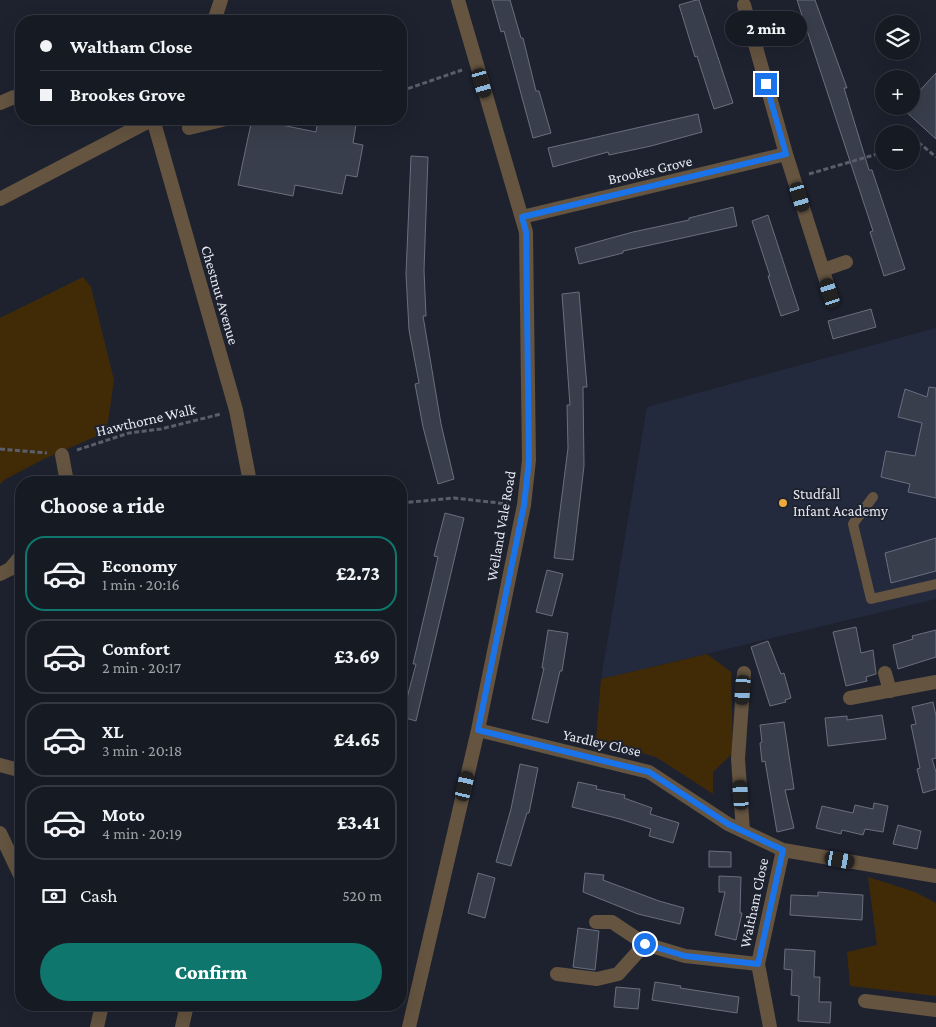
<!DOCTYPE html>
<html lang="en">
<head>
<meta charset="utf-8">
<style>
	body { margin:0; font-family:"Crimson Pro",serif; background:#232730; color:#f1f3f6; height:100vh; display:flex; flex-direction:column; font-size:19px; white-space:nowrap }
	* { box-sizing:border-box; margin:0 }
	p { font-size:16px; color:#9ea1a6 }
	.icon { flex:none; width:28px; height:28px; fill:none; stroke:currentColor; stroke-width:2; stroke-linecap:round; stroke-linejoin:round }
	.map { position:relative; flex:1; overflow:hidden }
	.sheet { position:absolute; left:15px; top:476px; width:392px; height:535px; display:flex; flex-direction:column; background:#161a23; border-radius:20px; box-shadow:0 5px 20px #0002,0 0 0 1px #353841 }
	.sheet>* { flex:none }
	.guide { position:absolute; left:15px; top:15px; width:392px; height:110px; border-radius:20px; box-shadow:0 5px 20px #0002,0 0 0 1px #353841; display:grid; align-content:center; height:110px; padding:0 25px; background:#161a23 }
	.fabs { position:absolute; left:875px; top:15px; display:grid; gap:10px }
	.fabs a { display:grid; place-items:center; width:45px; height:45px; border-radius:50%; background:#161a23; box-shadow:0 5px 20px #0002,0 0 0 1px #353841; font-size:25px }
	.end { position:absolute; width:22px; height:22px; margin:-11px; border:6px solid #1a73e8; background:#fff; box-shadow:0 0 0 2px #fff }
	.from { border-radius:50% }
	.bubble { position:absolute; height:35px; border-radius:18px; background:#161a23; box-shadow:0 5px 20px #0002,0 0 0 1px #353841; font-size:16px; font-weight:800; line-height:35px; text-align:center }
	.car { position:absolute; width:15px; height:30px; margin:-15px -8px; border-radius:6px; box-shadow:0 0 4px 1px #0007; background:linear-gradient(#222 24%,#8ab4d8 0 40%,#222 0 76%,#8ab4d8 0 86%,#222 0) }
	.guide b { display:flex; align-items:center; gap:18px; height:48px; font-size:19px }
	.guide b+b { border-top:1px solid #353841 }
	.guide i { width:12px; height:12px; background:#f1f3f6 }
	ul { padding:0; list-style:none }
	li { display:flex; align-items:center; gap:15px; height:75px; margin:0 10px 8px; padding:0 15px; border:2px solid #353841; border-radius:20px }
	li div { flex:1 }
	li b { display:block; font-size:19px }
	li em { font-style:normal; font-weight:800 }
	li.active { border-color:#0f766e }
	li>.icon { width:45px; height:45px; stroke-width:1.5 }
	h2 { padding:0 25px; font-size:22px; line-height:60px }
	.pay { display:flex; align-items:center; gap:12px; height:55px; padding:0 25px; font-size:19px }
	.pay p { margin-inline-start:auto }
	.action { display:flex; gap:10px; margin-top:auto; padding:10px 25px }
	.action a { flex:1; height:58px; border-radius:30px; background:#0f766e; color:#fff; font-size:20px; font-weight:800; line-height:58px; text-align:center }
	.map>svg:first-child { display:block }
</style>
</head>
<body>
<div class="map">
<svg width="936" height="1027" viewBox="0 0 936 1027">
	<rect width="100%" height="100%" fill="#1e222f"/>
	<path fill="#242a3d" d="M 936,328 L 936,599 L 601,679 L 647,407 Z"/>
	<path fill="#412b07" d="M 83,277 L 91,287 L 114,380 L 108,422 L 104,433 L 44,459 L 6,479 L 0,484 L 0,318 Z
		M 707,654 L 731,672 L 733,753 L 713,772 L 713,794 L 656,757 L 596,740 L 601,679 Z
		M 868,877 L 915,892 L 936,903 L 936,996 L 850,986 L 847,952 L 877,945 Z"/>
	<path fill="#393e4c" stroke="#696f7f" d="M 492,0 L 510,0 L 521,38 L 523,38 L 536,91 L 539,91 L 551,133 L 533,138 L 504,31 L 501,32 Z
		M 696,0 L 699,0 L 733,103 L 714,109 L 697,56 L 695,57 L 679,5 Z
		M 797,0 L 815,0 L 847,88 L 844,88 L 869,170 L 872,170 L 905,269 L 884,276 L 870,232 L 873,231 Z
		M 936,73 L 936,139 L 903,109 L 906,106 L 911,106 L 911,100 Z
		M 698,114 L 702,132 L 651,146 L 609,155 L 608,152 L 553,167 L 548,148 Z
		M 252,119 L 316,132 L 318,119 L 328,119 L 356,125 L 353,143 L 363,145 L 357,177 L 346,175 L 342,194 L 295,185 L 293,196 L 238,185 Z
		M 411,156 L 428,157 L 424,270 L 426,316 L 423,316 L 441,424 L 454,479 L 438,484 L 423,427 L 415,384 L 419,383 L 409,330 L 406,274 Z
		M 733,207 L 737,226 L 623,251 L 623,253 L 579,264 L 575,248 L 633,232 L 689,220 L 689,218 Z
		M 768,215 L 799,310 L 781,316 L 768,276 L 770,276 L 752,221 Z
		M 579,292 L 587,387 L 583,387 L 584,466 L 573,560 L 554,558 L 568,448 L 567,405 L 570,405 L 562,294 Z
		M 871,309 L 876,327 L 833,339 L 828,321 Z
		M 929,387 L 936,388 L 936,498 L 908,492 L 910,484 L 881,477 L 886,451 L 915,456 L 922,423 L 898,417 L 905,389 L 927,397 Z
		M 445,513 L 464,518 L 416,721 L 402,717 L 416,664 L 413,664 L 438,557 L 434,556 Z
		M 936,538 L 936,571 L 891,583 L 885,553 Z
		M 547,570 L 563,574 L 552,616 L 536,612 Z
		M 856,627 L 861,653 L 873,650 L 876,674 L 866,677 L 867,681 L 846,686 L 833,632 Z
		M 548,630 L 568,633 L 562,671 L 560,671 L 548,723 L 532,719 L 544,668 L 542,668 Z
		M 936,630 L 936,657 L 898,669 L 893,645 L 913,639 L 912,636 Z
		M 768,641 L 781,674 L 784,673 L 791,698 L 785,700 L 786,702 L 770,706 L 751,647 Z
		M 933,702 L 936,716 L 936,758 L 932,759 L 936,772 L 936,789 L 923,793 L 917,769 L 920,768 L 911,725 L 916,724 L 912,707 Z
		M 882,715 L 886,739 L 828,746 L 825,718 L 847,716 L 847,720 Z
		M 784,722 L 794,789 L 785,790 L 794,828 L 777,832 L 765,761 L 762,762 L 760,743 L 762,742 L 760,725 Z
		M 520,764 L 538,768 L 529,813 L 527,813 L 511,866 L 496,862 L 511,809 Z
		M 578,782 L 597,786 L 596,789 L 625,795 L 624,798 L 652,808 L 650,814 L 679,823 L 673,843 L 649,836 L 651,829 L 620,819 L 572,807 Z
		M 874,803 L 888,806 L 883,832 L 865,829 L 863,835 L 842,830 L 841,834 L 816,828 L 822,806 L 853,813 L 855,805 L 873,809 Z
		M 898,825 L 921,831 L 917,849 L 893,844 Z
		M 709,851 L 731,852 L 731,867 L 709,867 Z
		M 478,873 L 495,878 L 485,918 L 468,913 Z
		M 585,873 L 604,875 L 603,880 L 659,901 L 684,908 L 680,924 L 638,914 L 583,892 Z
		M 719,876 L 741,877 L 740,913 L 742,913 L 736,940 L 715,935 L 725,892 L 719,892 Z
		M 818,892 L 863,895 L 862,920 L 790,915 L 791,895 L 818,896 Z
		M 578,928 L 599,931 L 595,970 L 573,967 Z
		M 785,949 L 815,951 L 814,977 L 820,977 L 819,1002 L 831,1002 L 830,1023 L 798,1021 L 799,996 L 791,995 L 792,970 L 784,969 Z
		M 655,982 L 681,986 L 680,988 L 739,997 L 737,1013 L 652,1000 Z
		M 616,987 L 640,989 L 638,1009 L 614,1007 Z"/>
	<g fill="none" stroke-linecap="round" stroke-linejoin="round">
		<path stroke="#5a5e6a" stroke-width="3" stroke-dasharray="5 2.5" stroke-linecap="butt" d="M 401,91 L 462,70
			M 911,144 L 918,142 L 936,157
			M 809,174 L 884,152
			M 0,449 L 47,453
			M 77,450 L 129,433 L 161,429 L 221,414
			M 401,503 L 454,498 L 508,504"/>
		<path stroke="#645440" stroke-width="10" d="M 873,497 L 853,524 L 871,599 L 936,584"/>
		<path stroke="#645440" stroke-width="14" d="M 744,5 L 786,154
			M 214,21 L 221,0
			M 751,31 L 773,26
			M 0,103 L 14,97
			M 153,119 L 236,410 L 250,482
			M 189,128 L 226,119
			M 0,199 L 153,119
			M 522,217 L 786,154 L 830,293
			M 823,270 L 846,262
			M 62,455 L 67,482
			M 0,574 L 10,569 L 21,556
			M 885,673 L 890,691
			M 850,698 L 936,682
			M 478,730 L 649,772 L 728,824 L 783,850 L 936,876
			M 0,765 L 15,769
			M 743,831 L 738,759 L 744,673
			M 0,833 L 21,877
			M 596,922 L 612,922 L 645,944
			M 557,974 L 597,979 L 618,974 L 645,944 L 685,956 L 758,964
			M 865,1001 L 936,1010
			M 97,1027 L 102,1005
			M 182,1027 L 187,1005
			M 409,1027 L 478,730 L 524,505 L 529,460 L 526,232 L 458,0
			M 770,1027 L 758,964 L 783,850"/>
	</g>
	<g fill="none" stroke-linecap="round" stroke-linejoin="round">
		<path stroke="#1a73e8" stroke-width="6" d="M 645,944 L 685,956 L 758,964 L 783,850 L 728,824 L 649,772 L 478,730 L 524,505 L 529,460 L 526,232 L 522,217 L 786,154 L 766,84"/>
	</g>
	<circle fill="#eea83c" stroke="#1e222f" stroke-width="2" cx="783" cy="503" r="5"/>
	<g text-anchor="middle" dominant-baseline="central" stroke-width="4" stroke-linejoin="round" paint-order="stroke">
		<g font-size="15" fill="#e4e8f1" stroke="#1e222f">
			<text transform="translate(650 170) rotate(-13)">Brookes Grove</text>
			<text transform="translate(220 295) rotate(74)">Chestnut Avenue</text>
			<text transform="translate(146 420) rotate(-13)">Hawthorne Walk</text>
			<text transform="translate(501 526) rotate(-80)">Welland Vale Road</text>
			<text transform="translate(602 743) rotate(13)">Yardley Close</text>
			<text transform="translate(754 903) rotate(-78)">Waltham Close</text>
		</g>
		<g font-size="15" fill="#e4e8f1" stroke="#1e222f" text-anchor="start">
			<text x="793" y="494">Studfall<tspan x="793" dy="17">Infant Academy</tspan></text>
		</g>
	</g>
</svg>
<div class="fabs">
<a><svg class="icon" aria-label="layers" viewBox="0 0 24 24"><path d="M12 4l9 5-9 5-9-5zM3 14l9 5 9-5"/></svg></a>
<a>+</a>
<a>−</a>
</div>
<i class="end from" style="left:645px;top:944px"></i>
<i class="end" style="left:766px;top:84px"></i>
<div class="bubble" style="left:725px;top:11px;width:82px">2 min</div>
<i class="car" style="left:482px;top:83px;rotate:164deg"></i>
<i class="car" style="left:800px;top:197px;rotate:163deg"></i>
<i class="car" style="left:830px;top:293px;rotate:342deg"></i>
<i class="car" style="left:743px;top:690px;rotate:184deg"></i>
<i class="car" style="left:465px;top:786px;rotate:13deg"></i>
<i class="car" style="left:741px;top:795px;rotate:356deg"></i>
<i class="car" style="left:840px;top:860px;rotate:100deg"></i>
<div class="guide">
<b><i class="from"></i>Waltham Close</b>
<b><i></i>Brookes Grove</b>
</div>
<section class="sheet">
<h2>Choose a ride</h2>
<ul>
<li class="active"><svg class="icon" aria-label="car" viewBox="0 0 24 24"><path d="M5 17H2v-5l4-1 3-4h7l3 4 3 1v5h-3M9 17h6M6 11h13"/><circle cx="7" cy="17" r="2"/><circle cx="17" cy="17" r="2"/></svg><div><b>Economy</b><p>1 min · 20:16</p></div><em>£2.73</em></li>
<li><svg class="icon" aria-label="car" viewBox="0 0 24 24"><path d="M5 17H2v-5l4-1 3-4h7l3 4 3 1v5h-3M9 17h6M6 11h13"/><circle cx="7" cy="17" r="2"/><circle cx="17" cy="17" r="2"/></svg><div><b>Comfort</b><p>2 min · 20:17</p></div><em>£3.69</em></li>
<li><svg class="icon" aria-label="car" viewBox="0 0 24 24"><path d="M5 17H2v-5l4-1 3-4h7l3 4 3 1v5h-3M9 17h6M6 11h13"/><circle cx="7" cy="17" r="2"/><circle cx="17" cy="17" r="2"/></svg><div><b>XL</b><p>3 min · 20:18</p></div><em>£4.65</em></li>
<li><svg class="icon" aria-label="car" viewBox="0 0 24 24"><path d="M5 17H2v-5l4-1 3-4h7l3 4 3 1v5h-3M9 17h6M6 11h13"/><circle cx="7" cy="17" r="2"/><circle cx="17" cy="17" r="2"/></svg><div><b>Moto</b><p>4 min · 20:19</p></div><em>£3.41</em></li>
</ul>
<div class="pay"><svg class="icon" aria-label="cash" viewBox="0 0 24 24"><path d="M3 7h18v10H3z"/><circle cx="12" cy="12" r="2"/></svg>Cash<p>520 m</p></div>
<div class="action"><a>Confirm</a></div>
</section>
</div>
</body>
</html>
